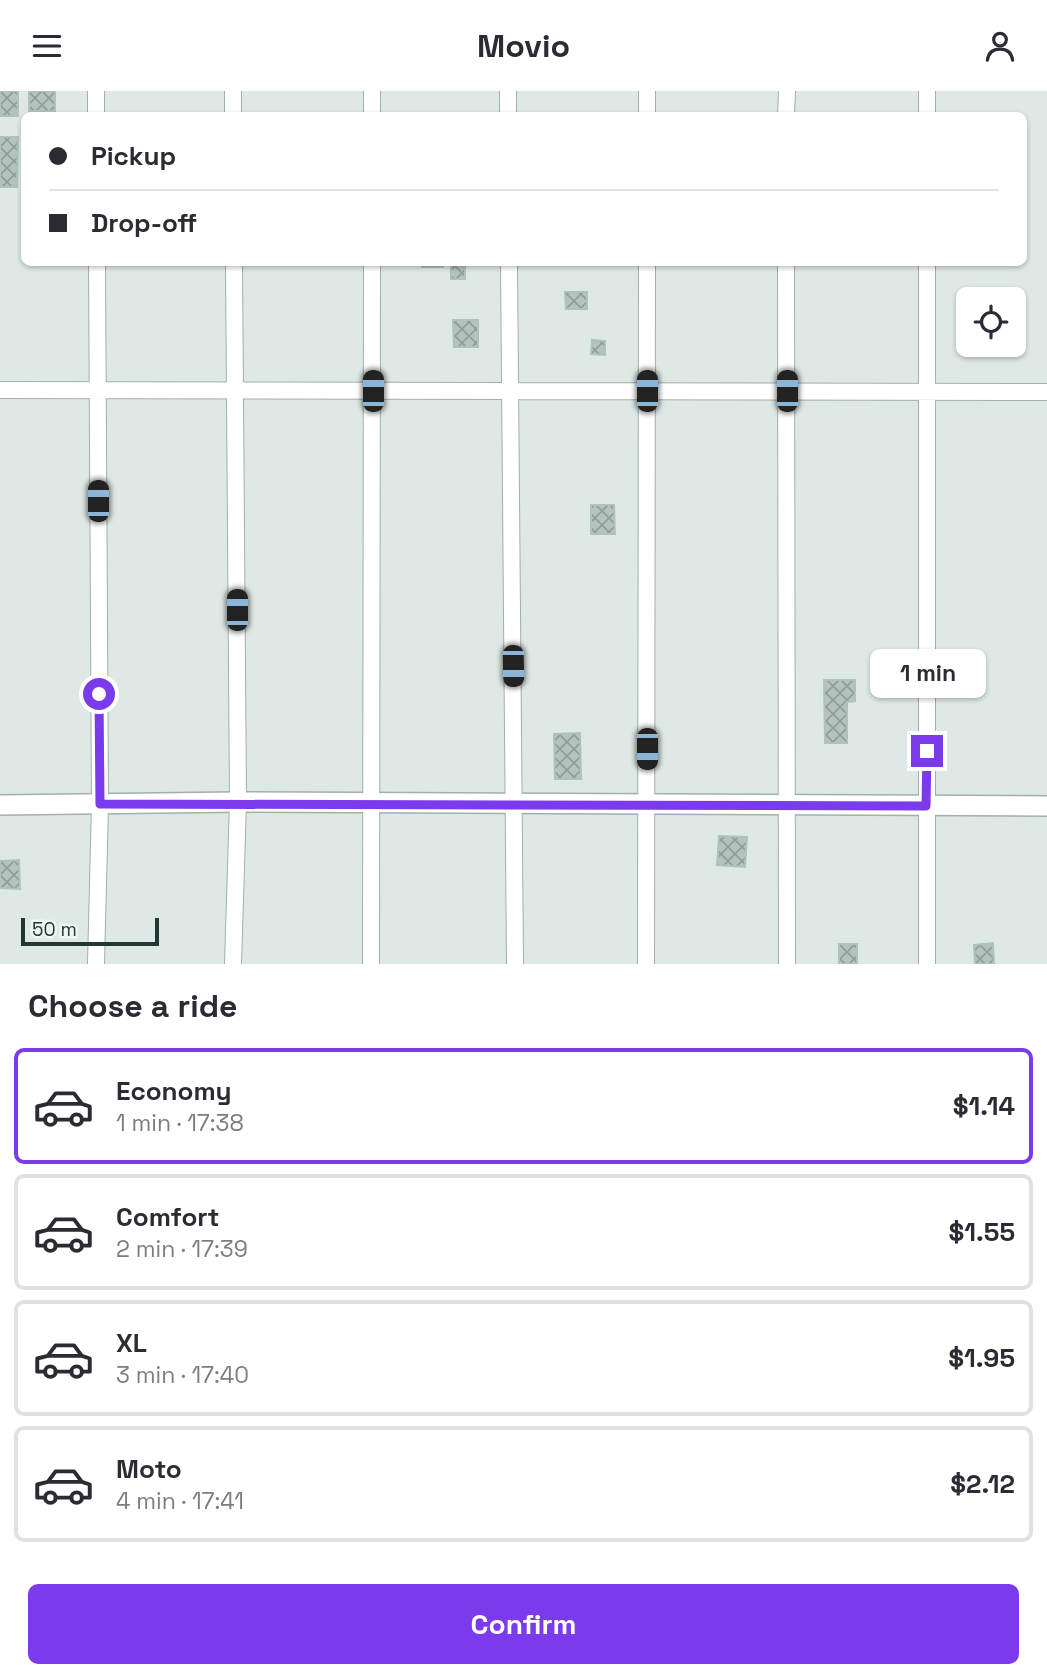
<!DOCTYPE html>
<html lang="en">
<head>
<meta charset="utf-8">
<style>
	body { margin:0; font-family:"Space Grotesk",sans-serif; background:#f7f7f7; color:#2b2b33; height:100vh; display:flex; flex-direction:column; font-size:26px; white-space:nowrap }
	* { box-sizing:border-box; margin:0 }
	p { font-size:23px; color:#7c7c81 }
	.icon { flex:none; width:38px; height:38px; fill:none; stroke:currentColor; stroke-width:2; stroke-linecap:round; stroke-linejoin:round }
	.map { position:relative; height:873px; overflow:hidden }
	.sheet { display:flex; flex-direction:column; background:#fff; flex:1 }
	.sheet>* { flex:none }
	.top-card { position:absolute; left:21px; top:21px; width:1006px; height:154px; border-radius:10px; box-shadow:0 2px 5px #0004; display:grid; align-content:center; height:154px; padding:0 28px; background:#fff }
	.tools { position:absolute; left:956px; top:196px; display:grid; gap:14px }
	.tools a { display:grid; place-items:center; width:70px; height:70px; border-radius:10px; background:#fff; box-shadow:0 2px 5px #0004; font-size:35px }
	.scale { position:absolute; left:21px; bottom:18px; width:138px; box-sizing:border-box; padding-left:7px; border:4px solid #203733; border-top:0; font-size:19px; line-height:24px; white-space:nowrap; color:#203733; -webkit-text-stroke:5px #eef6f2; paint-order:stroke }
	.end { position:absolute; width:32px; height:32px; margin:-16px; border:9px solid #7c3aed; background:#fff; box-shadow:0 0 0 4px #fff }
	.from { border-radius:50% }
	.bubble { position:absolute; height:49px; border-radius:10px; background:#fff; box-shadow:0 2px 5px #0004; font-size:23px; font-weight:800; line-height:49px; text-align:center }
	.car { position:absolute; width:21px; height:42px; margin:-21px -10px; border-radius:9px; box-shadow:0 0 5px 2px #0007; background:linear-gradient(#222 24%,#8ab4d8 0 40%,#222 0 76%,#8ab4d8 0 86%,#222 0) }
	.top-card b { display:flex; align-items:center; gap:24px; height:66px; font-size:26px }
	.top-card b+b { border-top:2px solid #e1e1e2 }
	.top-card i { width:18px; height:18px; background:#2b2b33 }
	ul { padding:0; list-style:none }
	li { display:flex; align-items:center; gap:21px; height:116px; margin:0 14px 10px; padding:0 14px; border:4px solid #e1e1e2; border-radius:10px }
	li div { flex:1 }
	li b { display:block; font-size:26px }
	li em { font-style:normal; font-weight:800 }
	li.on { border-color:#7c3aed }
	li>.icon { width:63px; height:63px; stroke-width:1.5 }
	h2 { padding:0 28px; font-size:32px; line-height:84px }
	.button { display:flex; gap:14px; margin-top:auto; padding:14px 28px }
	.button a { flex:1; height:80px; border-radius:10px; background:#7c3aed; color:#fff; font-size:28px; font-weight:800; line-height:80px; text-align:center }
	header { display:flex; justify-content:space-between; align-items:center; height:91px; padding:0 28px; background:#fff; font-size:32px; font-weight:800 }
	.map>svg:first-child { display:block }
</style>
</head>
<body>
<header><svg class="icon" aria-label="menu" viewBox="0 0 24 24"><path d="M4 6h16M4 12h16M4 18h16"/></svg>Movio<svg class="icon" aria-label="person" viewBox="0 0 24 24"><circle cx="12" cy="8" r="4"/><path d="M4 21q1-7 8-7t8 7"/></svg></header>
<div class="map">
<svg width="1047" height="873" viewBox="0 0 1047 873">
	<defs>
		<pattern id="building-cross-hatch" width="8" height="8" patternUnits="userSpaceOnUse" patternTransform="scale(1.75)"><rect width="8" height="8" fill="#b3c3be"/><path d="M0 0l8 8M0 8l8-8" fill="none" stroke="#919f9b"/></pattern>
	</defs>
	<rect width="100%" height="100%" fill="#dee9e5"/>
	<path fill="url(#building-cross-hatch)" stroke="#b1c2bc" stroke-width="2" d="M 0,0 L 18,0 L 18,25 L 0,25 Z
		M 29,0 L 55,0 L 55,20 L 29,20 Z
		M 0,46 L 18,46 L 17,96 L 0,96 Z
		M 422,172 L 443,172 L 443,176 L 422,176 Z
		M 451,172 L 465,172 L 465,188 L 451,188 Z
		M 565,201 L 587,201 L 587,218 L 566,218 Z
		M 453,229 L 478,229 L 478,256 L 454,256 Z
		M 592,249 L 605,250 L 605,264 L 591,263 Z
		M 591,414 L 614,414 L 615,443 L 591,443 Z
		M 824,589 L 855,589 L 855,610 L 847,611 L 847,652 L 825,652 Z
		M 580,642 L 581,688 L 555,688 L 554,643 Z
		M 719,745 L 747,746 L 745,776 L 717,774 Z
		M 19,769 L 20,798 L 0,797 L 0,770 Z
		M 993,852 L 994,873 L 975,873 L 974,854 Z
		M 839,853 L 857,853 L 857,873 L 839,873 Z"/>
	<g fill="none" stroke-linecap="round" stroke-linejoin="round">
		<defs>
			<path id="minor" d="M 96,0 L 96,24
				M 508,0 L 508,24
				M 233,24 L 233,0
				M 372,24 L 372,0
				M 647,24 L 647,0
				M 786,24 L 787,0
				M 927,24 L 927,0
				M 509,172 L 515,873
				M 786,172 L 787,873
				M 0,299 L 1047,301
				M 96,873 L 100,713 L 97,172
				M 233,873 L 238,711 L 234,172
				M 371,873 L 372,172
				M 646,873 L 647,172
				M 927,873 L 927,172"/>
			<path id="tertiary" d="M 0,714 L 238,711 L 1047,715"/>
		</defs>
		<use href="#minor" stroke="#a1b0ac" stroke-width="18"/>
		<use href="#tertiary" stroke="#a1b0ac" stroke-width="22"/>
		<use href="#minor" stroke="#fff" stroke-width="16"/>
		<use href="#tertiary" stroke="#fff" stroke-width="19"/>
	</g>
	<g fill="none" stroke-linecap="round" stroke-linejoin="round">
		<path stroke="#7c3aed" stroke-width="9" d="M 99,603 L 100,713 L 926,715 L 927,660"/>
	</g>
</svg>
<div class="tools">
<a><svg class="icon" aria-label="locate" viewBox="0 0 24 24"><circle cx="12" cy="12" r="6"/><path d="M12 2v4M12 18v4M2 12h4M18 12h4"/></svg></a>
</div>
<div class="scale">50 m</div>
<i class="end from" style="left:99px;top:603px"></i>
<i class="end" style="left:927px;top:660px"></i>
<div class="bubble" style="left:870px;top:558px;width:116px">1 min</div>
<i class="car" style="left:373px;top:300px;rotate:0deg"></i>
<i class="car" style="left:647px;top:300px;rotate:0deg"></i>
<i class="car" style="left:787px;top:300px;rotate:0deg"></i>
<i class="car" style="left:98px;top:410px;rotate:0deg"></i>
<i class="car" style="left:237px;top:519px;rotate:0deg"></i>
<i class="car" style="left:513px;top:575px;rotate:179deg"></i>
<i class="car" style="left:647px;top:658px;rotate:180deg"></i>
<div class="top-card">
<b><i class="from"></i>Pickup</b>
<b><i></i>Drop-off</b>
</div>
</div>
<section class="sheet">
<h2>Choose a ride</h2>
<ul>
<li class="on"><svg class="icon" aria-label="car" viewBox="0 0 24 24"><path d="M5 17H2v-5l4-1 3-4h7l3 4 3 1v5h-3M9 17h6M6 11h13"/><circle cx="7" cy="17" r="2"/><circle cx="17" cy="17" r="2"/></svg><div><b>Economy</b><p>1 min · 17:38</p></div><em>$1.14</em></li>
<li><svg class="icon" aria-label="car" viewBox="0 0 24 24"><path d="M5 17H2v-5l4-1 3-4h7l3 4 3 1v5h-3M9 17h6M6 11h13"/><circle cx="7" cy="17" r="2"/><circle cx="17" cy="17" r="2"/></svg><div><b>Comfort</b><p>2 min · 17:39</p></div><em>$1.55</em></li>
<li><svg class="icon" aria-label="car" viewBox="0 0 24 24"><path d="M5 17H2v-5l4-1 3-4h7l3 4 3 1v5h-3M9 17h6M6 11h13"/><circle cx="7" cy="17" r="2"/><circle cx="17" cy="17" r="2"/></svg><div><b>XL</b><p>3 min · 17:40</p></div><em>$1.95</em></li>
<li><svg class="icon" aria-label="car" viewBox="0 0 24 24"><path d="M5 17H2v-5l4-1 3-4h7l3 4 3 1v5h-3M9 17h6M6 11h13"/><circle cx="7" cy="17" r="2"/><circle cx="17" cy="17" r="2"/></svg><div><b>Moto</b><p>4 min · 17:41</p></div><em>$2.12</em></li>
</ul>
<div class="button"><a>Confirm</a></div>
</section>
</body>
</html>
